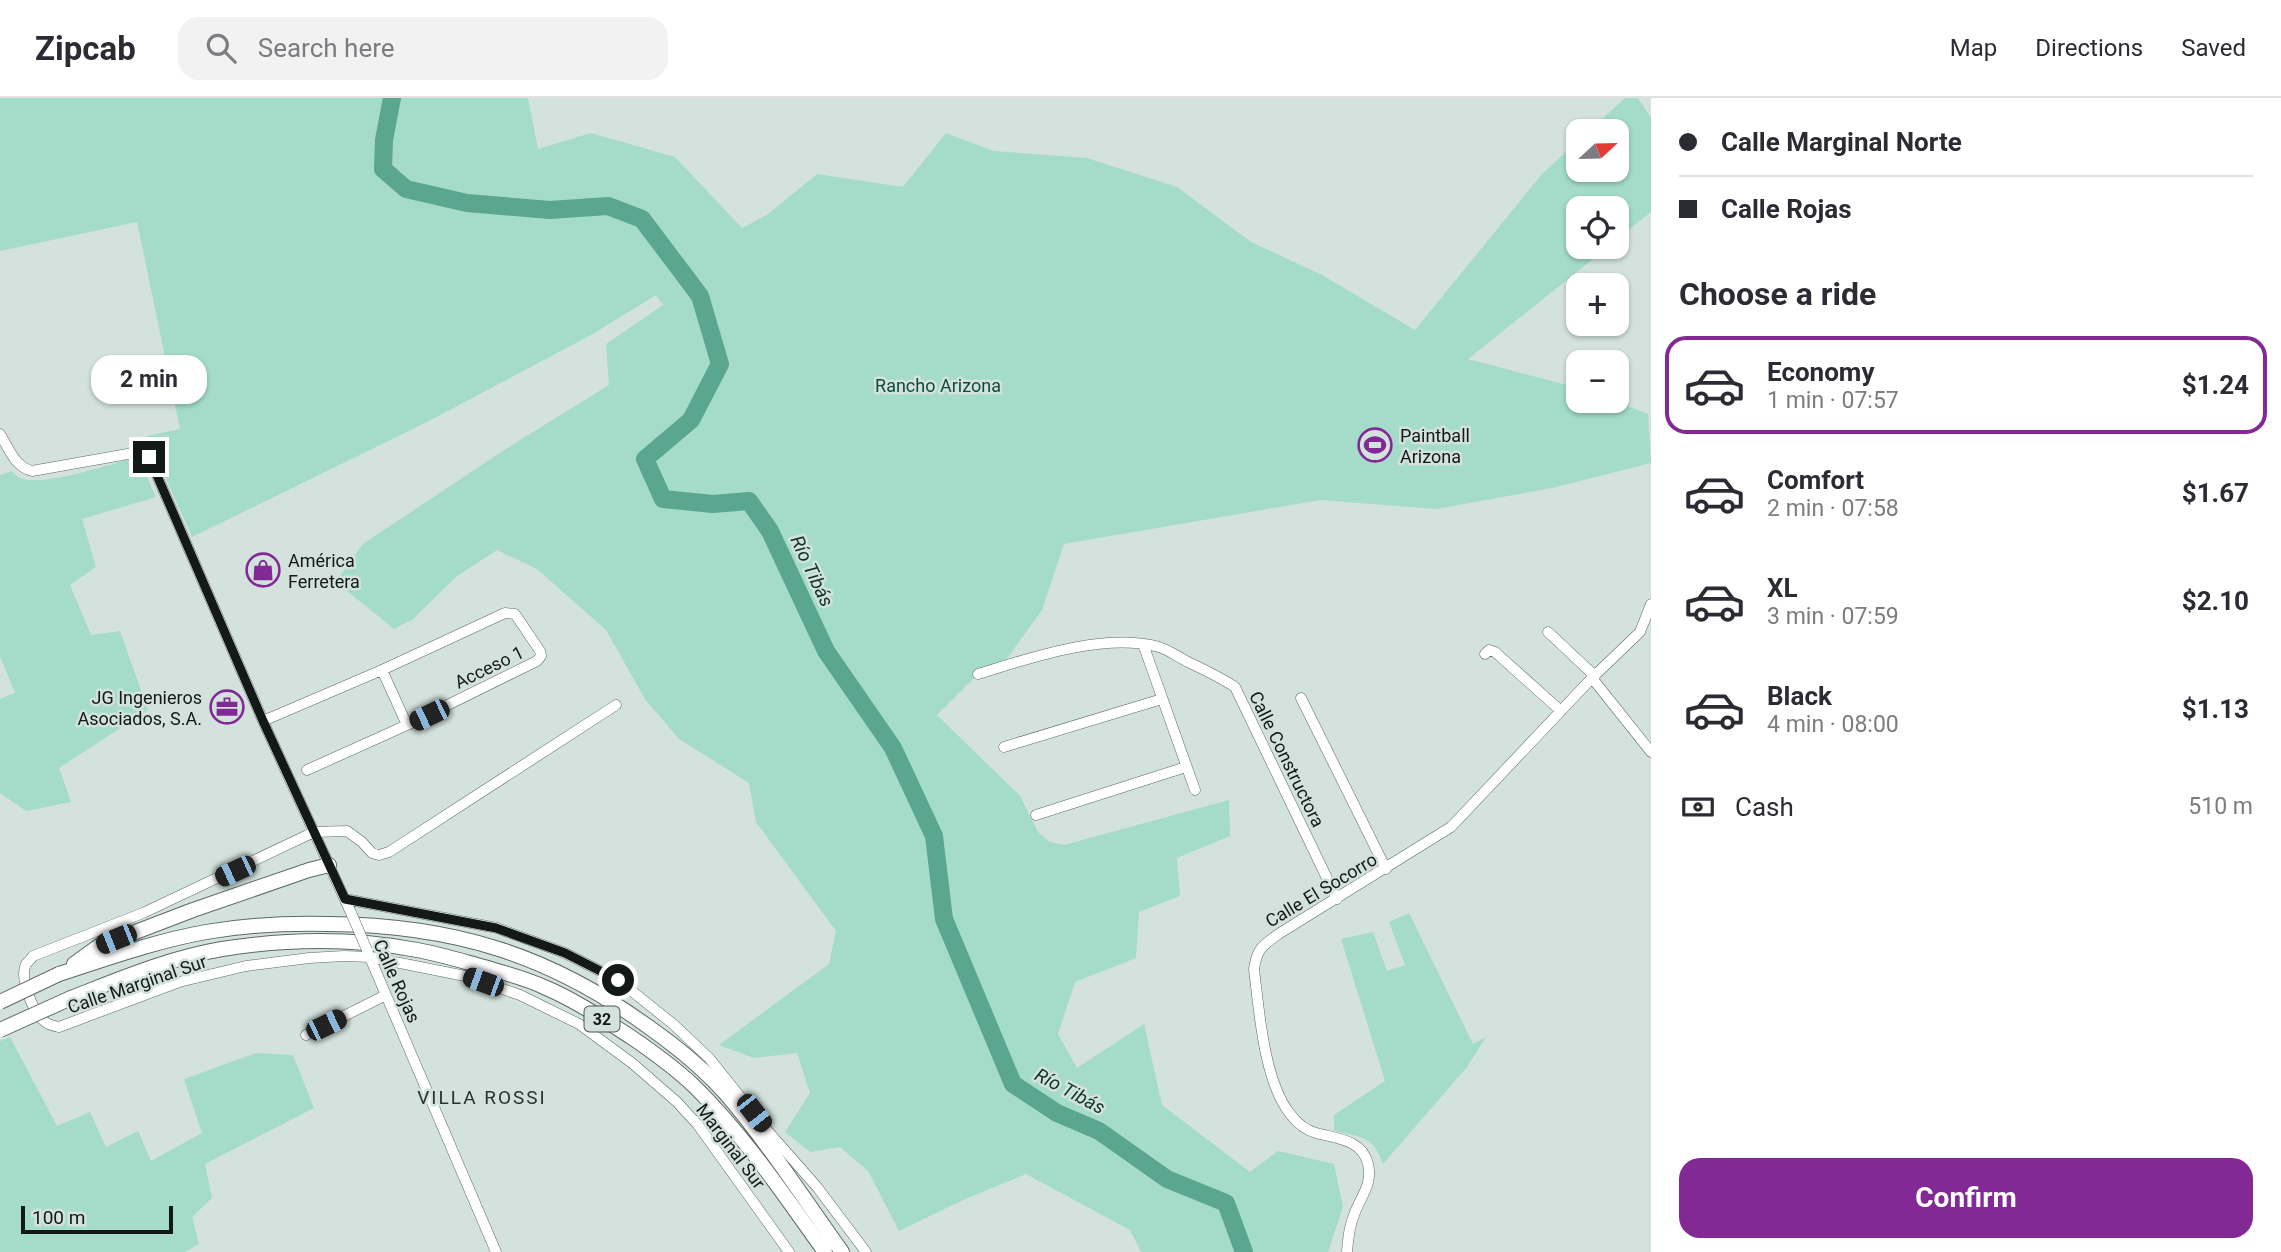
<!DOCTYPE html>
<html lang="en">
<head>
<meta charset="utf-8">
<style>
	body { margin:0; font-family:Roboto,sans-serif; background:#f2f2f3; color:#2b2b33; height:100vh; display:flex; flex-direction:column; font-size:26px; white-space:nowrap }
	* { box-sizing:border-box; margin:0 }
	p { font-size:23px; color:#7c7c81 }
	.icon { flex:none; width:38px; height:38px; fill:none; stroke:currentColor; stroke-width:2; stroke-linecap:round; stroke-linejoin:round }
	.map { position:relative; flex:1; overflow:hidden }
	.details { display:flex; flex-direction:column; background:#fff; width:630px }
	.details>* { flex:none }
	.top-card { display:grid; align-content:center; height:154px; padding:0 28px; background:#fff }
	.needle { width:46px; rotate:68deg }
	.tools { position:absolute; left:1566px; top:21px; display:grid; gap:14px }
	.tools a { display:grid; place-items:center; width:63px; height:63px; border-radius:14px; background:#fff; box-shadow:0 2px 5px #0004; font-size:35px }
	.scale { position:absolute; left:21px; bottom:18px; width:152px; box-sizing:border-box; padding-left:7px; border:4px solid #131917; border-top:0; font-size:19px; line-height:24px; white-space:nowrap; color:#131917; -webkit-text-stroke:5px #d3e2dd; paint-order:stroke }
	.end { position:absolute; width:32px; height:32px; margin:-16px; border:9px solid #131917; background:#fff; box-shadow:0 0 0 4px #fff }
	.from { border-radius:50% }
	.bubble { position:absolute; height:49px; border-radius:21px; background:#fff; box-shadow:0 2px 5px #0004; font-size:23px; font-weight:700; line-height:49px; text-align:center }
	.car { position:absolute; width:21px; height:42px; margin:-21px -10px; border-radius:9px; box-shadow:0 0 5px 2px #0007; background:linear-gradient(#222 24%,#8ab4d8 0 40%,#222 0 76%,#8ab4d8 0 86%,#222 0) }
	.top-card b { display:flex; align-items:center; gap:24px; height:66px; font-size:26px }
	.top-card b+b { border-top:2px solid #e1e1e2 }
	.top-card i { width:18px; height:18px; background:#2b2b33 }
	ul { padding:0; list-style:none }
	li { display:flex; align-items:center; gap:21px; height:98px; margin:0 14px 10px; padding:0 14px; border:4px solid transparent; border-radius:21px }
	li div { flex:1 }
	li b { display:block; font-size:26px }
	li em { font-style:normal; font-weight:700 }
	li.on { border-color:#822996 }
	li>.icon { width:63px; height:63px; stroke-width:1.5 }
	h2 { padding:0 28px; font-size:32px; line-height:84px }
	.pay { display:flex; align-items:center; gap:18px; height:77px; padding:0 28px; font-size:26px }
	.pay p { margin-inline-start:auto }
	.cta { display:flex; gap:14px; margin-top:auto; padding:14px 28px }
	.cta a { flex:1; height:80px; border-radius:21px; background:#822996; color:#fff; font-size:28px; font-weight:700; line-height:80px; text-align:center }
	header { display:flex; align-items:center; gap:42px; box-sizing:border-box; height:98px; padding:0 35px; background:#fff; border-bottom:2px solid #e1e1e2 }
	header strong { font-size:33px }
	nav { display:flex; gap:38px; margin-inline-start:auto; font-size:24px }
	.search { width:490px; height:63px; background:#f2f2f3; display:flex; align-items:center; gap:18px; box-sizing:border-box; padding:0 24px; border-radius:21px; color:#7c7c81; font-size:26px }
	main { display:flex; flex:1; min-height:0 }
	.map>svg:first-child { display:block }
</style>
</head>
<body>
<header>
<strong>Zipcab</strong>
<div class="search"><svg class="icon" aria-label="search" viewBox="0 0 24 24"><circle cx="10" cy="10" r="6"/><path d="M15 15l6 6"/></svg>Search here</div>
<nav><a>Map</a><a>Directions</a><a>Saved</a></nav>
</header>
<main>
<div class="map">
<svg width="1651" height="1154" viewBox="0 0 1651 1154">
	<rect width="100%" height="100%" fill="#d3e2dd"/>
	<path fill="#a4dcc9" d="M 0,0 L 528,0 L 538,51 L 591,35 L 675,59 L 742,130 L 767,117 L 817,76 L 903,89 L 946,35 L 993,53 L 1087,60 L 1177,89 L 1251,144 L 1322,177 L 1415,232 L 1542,76 L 1578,43 L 1578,72 L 1617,72 L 1617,33 L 1589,33 L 1625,0 L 1638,0 L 1651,20 L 1651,114 L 1617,141 L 1617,110 L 1578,110 L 1578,149 L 1608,149 L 1468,261 L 1578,290 L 1578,303 L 1615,303 L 1648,316 L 1651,365 L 1552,390 L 1436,411 L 1320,402 L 1064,446 L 1042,512 L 1000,570 L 978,576 L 937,617 L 1020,698 L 1038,734 L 1050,744 L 1064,747 L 1229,702 L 1230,738 L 1177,760 L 1180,798 L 1139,814 L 1136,860 L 1075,884 L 1058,936 L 1077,970 L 1144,926 L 1162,1007 L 1250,1074 L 1278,1053 L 1334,1066 L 1343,1109 L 1328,1154 L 1141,1154 L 1130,1132 L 1026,1076 L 963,1102 L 899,1133 L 868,1073 L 840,1049 L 810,1054 L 785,1034 L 810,995 L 797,955 L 754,960 L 719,947 L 829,866 L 836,833 L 756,724 L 749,685 L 679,641 L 645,601 L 606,532 L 537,471 L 497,452 L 457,478 L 413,521 L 394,531 L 336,484 L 363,446 L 512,347 L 609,287 L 606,246 L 663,207 L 656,197 L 591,237 L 427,324 L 192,439 L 147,338 L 180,331 L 137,124 L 0,153 Z
		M 138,359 L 156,399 L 82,421 L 96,469 L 70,487 L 91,537 L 120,533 L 148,612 L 59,670 L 71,704 L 26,713 L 0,695 L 0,601 L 15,595 L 0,558 L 0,377 L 12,373 C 15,376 17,379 21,380 C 39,390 115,365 138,359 Z
		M 1409,815 L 1473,946 L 1486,939 L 1467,969 L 1383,1066 C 1373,1037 1361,1039 1334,1033 L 1334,1017 L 1385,983 L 1341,841 L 1373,834 L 1387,873 L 1405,867 L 1389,824 Z
		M 10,939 L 57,1028 L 90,1014 L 106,1049 L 138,1033 L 151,1063 L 202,1035 L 184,981 L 256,955 L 293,957 L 314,1010 L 205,1066 L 212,1100 L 192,1119 L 199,1146 L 185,1154 L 0,1154 L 0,943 Z"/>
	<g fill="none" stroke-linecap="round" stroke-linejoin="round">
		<path stroke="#5aa68f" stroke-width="18" d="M 392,0 L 384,42 L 383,71 L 406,91 L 467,105 L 550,112 L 608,108 L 642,121 L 700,198 L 720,266 L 691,322 L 645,361 L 663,401 L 713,406 L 749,403 L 770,433 L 826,553 L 893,650 L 934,738 L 944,821 L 1013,986 L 1057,1015 L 1099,1033 L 1167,1081 L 1226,1105 L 1244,1154"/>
		<defs>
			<path id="minor" d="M 0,336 C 9,351 15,369 32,373 L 139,354 L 149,359 L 263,623 L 352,817
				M 1548,534 L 1595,578
				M 1143,546 L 1195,692
				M 1485,556 L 1489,552 L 1495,554 L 1561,613
				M 382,572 L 407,627
				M 978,576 C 1030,560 1104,534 1159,549 C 1169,552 1178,559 1188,564 C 1205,572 1220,579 1235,589 L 1337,801
				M 1592,580 L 1651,654
				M 1301,600 L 1386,771
				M 616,607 L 389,754 L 379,757 L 372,755 L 362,744 L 347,733 L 314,734 L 143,815 L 33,858 C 32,860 27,865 26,866 C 19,880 33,914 44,923 C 48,927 54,928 59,929 L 179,884 L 246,868 L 309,860 L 344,858 L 370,859 L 465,878 L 520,897 L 579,926 L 632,965 L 677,1004 L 698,1027 L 789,1154
				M 263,623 L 382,572 L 505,515 L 515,516 L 540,553 L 541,558 L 537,563 L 407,627 L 307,672
				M 1004,649 L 1162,601
				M 1036,717 L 1186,669
				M 345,801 L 497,830 L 565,855 L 618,882 L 673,926 L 709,960 L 766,1031 L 817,1089 L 866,1154
				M 368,855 L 496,1154
				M 306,937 L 386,897
				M 1347,1154 C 1348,1141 1349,1129 1354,1117 C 1360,1099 1373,1087 1368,1066 C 1362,1041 1337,1041 1316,1035 C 1306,1032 1297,1025 1291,1017 C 1264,985 1259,912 1254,871 C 1257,850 1263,847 1280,835 L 1451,729 L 1592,580 L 1640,534 L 1651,506"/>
			<path id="highway" d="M 74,866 L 99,848 L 193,812 L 309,772 L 329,767
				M 59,876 C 108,860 156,843 206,834 C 246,827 288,825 328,826 C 452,827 549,856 650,930 C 677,949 704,971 726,996 C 768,1045 804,1101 842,1154
				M 71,900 C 120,881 169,860 222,851 C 285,841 354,840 417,852 C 440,856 462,863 484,869 C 504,875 525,880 544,889 C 575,902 603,921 631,939 C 653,954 675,970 694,988 C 744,1037 784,1097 825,1154"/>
		</defs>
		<use href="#minor" stroke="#5c6965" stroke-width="11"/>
		<use href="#highway" stroke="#5c6965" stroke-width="16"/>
		<use href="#minor" stroke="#fff" stroke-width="10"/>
		<use href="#highway" stroke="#fff" stroke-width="14"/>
		<defs>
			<path id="minor-bridge" d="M 352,817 L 367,852"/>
			<path id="highway-bridge" d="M 0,904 L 59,876
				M 0,932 L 71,900"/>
		</defs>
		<use href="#minor-bridge" stroke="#5c6965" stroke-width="11" stroke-linecap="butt"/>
		<use href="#highway-bridge" stroke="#5c6965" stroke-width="16" stroke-linecap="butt"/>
		<use href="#minor-bridge" stroke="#fff" stroke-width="10"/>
		<use href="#highway-bridge" stroke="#fff" stroke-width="14"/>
	</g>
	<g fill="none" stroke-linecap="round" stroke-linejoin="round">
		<path stroke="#131917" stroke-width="9" d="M 149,359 L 263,623 L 345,801 L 496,830 L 565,855 L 618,882"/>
	</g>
	<defs>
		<symbol id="stadium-ring" viewBox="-11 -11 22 22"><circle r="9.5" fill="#d3e2dd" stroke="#822996" stroke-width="1.5"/><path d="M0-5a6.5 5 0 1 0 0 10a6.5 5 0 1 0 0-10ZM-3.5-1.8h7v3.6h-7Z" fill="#822996"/></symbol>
		<symbol id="shop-ring" viewBox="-11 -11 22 22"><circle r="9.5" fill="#d3e2dd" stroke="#822996" stroke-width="1.5"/><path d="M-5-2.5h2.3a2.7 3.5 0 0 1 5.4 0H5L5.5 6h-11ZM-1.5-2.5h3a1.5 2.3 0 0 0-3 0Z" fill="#822996"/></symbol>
		<symbol id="office-ring" viewBox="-11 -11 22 22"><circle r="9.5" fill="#d3e2dd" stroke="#822996" stroke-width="1.5"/><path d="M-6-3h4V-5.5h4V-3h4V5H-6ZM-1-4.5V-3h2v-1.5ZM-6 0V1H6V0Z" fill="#822996"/></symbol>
	</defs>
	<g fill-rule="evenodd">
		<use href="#stadium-ring" x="1356" y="328" width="38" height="38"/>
		<use href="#shop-ring" x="244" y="453" width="38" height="38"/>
		<use href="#office-ring" x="208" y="590" width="38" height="38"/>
	</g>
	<g text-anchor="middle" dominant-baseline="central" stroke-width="5" stroke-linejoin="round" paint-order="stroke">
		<rect fill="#d3e2dd" stroke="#4d5552" stroke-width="2" x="584.5" y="908.5" width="35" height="25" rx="5"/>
		<g font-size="16" font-weight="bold" fill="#131917">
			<text x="602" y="921">32</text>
		</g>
		<g font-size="18" fill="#0b4d3d" stroke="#d3e2dd">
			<text x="938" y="287">Rancho Arizona</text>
		</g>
		<g font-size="18" fill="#131917" stroke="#d3e2dd" text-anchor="start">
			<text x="1400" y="337">Paintball<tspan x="1400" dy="21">Arizona</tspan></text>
			<text x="288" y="462">América<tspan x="288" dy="21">Ferretera</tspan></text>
			<text x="202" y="599" text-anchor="end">JG Ingenieros<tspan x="202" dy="21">Asociados, S.A.</tspan></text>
		</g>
		<g font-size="18" fill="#131917" stroke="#d3e2dd">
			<text transform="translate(489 569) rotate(-26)">Acceso 1</text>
			<text transform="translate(1287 661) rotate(64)">Calle Constructora</text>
			<text transform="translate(1321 792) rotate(-31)">Calle El Socorro</text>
			<text transform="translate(397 883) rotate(66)">Calle Rojas</text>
			<text transform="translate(137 886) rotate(-19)">Calle Marginal Sur</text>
			<text transform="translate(731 1048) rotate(53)">Marginal Sur</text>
		</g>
		<g font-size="19" font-style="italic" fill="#0f3329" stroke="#d3e2dd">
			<text transform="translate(812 473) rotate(65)">Río Tibás</text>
			<text transform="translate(1070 993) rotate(28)">Río Tibás</text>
		</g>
		<g font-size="19" letter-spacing="2" fill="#28342f" stroke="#d3e2dd">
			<text x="482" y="999">VILLA ROSSI</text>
		</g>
	</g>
</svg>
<div class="tools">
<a><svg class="needle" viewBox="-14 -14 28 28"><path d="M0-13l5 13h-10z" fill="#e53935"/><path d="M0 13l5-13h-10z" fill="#7c7c81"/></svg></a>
<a><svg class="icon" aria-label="locate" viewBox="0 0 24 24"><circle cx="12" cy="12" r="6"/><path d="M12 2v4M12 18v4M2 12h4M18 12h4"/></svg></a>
<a>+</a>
<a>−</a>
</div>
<div class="scale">100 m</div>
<i class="end from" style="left:618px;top:882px"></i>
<i class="end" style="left:149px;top:359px"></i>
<div class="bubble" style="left:91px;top:257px;width:116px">2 min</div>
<i class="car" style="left:429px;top:617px;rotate:244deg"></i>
<i class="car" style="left:235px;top:773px;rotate:245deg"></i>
<i class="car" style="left:116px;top:841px;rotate:248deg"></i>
<i class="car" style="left:483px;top:884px;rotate:290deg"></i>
<i class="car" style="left:326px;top:927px;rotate:64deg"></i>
<i class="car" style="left:754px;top:1015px;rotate:142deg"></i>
</div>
<section class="details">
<div class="top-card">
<b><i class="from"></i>Calle Marginal Norte</b>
<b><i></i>Calle Rojas</b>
</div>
<h2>Choose a ride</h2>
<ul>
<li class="on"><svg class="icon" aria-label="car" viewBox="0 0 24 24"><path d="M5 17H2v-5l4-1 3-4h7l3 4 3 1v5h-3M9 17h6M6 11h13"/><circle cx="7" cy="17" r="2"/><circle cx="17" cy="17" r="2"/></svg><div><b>Economy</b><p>1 min · 07:57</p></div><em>$1.24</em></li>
<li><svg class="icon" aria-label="car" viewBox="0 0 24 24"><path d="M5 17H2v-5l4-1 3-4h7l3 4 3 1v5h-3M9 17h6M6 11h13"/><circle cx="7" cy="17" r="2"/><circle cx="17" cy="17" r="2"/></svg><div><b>Comfort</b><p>2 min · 07:58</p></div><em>$1.67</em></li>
<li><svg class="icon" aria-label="car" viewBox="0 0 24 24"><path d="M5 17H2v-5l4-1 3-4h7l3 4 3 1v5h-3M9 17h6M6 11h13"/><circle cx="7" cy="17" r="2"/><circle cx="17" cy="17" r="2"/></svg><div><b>XL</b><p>3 min · 07:59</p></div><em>$2.10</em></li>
<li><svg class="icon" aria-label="car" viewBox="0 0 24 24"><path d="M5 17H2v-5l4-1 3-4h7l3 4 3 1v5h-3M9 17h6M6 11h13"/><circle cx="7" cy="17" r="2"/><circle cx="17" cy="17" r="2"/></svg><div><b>Black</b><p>4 min · 08:00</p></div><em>$1.13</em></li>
</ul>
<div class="pay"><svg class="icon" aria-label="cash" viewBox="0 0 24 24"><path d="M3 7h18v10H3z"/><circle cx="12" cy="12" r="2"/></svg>Cash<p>510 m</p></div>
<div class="cta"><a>Confirm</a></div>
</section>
</main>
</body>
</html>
